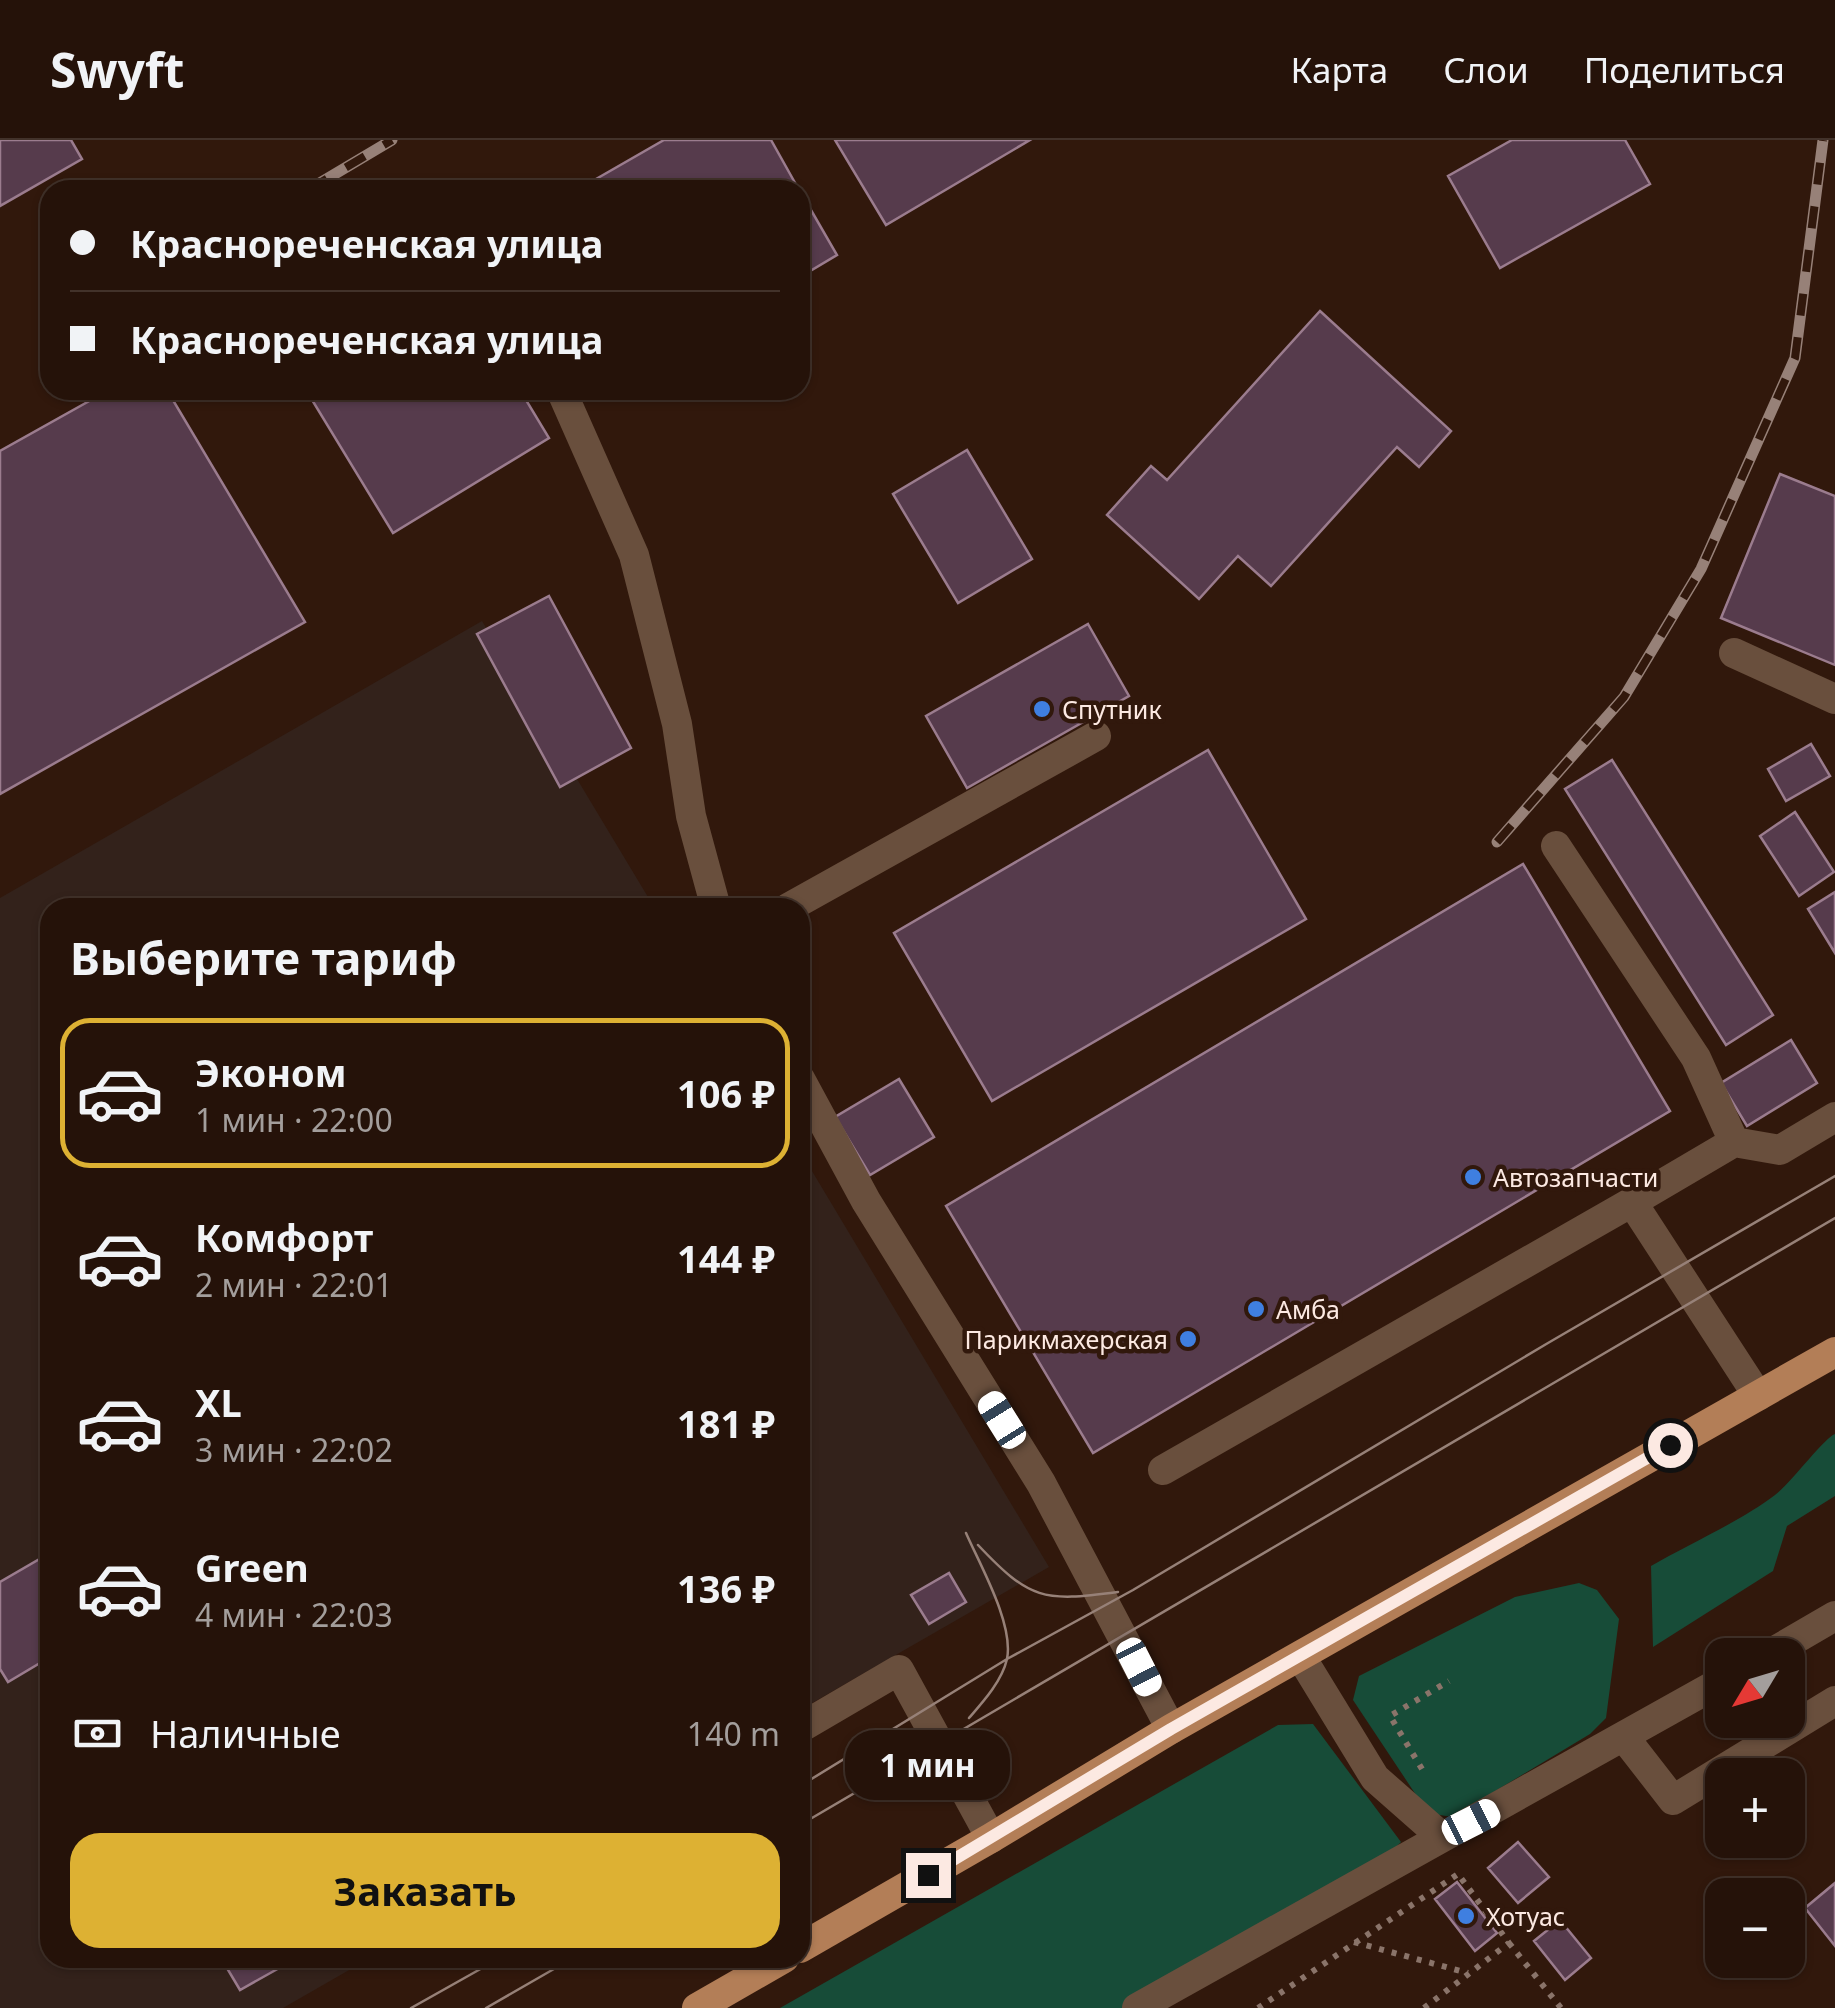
<!DOCTYPE html>
<html lang="ru">
<head>
<meta charset="utf-8">
<style>
	body { margin:0; font-family:"Noto Sans",sans-serif; background:#2d1b12; color:#f1f3f6; height:100vh; display:flex; flex-direction:column; font-size:38px; white-space:nowrap }
	* { box-sizing:border-box; margin:0 }
	p { font-size:32px; color:#a39e9c }
	.icon { flex:none; width:55px; height:55px; fill:none; stroke:currentColor; stroke-width:2; stroke-linecap:round; stroke-linejoin:round }
	.map { position:relative; flex:1; overflow:hidden }
	.sheet { position:absolute; left:40px; top:758px; width:770px; height:1070px; display:flex; flex-direction:column; background:#251209; border-radius:30px; box-shadow:0 2px 8px #0004,0 0 0 2px #42322a }
	.sheet>* { flex:none }
	.top-card { position:absolute; left:40px; top:40px; width:770px; height:220px; border-radius:30px; box-shadow:0 2px 8px #0004,0 0 0 2px #42322a; display:grid; align-content:center; height:220px; padding:0 30px; background:#251209 }
	.needle { width:65px; rotate:232deg }
	.tools { position:absolute; left:1705px; top:1498px; display:grid; gap:20px }
	.tools a { display:grid; place-items:center; width:100px; height:100px; border-radius:20px; background:#251209; box-shadow:0 2px 8px #0004,0 0 0 2px #42322a; font-size:50px }
	.end { position:absolute; width:45px; height:45px; margin:-22px; border:12px solid #fce9e2; background:#111; box-shadow:0 0 0 5px #111 }
	.from { border-radius:50% }
	.bubble { position:absolute; height:70px; border-radius:30px; background:#251209; box-shadow:0 2px 8px #0004,0 0 0 2px #42322a; font-size:32px; font-weight:700; line-height:70px; text-align:center }
	.car { position:absolute; width:30px; height:60px; margin:-30px -15px; border-radius:12px; box-shadow:0 0 8px 2px #0007; background:linear-gradient(#fff 24%,#345 0 40%,#fff 0 76%,#345 0 86%,#fff 0) }
	.top-card b { display:flex; align-items:center; gap:35px; height:95px; font-size:38px }
	.top-card b+b { border-top:2px solid #42322a }
	.top-card i { width:25px; height:25px; background:#f1f3f6 }
	ul { padding:0; list-style:none }
	li { display:flex; align-items:center; gap:30px; height:150px; margin:0 20px 15px; padding:0 10px; border:5px solid transparent; border-radius:30px }
	li div { flex:1 }
	li b { display:block; font-size:38px }
	li em { font-style:normal; font-weight:700 }
	li.active { border-color:#ddb133 }
	li>.icon { width:90px; height:90px; stroke-width:1.5 }
	h2 { padding:0 30px; font-size:45px; line-height:120px }
	.pay { display:flex; align-items:center; gap:25px; height:110px; padding:0 30px; font-size:38px }
	.pay p { margin-inline-start:auto }
	.action { display:flex; gap:20px; margin-top:auto; padding:20px 30px }
	.action a { flex:1; height:115px; border-radius:30px; background:#ddb133; color:#111; font-size:40px; font-weight:700; line-height:115px; text-align:center }
	header { display:flex; align-items:center; gap:60px; box-sizing:border-box; height:140px; padding:0 50px; background:#251209; border-bottom:2px solid #42322a }
	header strong { font-size:48px }
	nav { display:flex; gap:55px; margin-inline-start:auto; font-size:35px }
	.map>svg:first-child { display:block }
</style>
</head>
<body>
<header>
<strong>Swyft</strong>
<nav><a>Карта</a><a>Слои</a><a>Поделиться</a></nav>
</header>
<div class="map">
<svg width="1835" height="1868" viewBox="0 0 1835 1868">
	<rect width="100%" height="100%" fill="#31180c"/>
	<path fill="#33221b" d="M 482,481 L 654,767 L 50,768 L 50,1818 L 370,1818 L 283,1868 L 0,1868 L 0,758 Z
		M 800,1011 L 1049,1427 L 800,1570 Z"/>
	<path fill="#174c38" d="M 1835,1294 L 1835,1356 L 1787,1386 L 1773,1431 L 1653,1507 L 1651,1426 C 1689,1404 1741,1381 1775,1355 C 1791,1343 1824,1298 1835,1294 Z
		M 1579,1443 L 1597,1450 L 1619,1479 L 1606,1578 L 1590,1594 L 1452,1677 L 1428,1673 L 1353,1560 L 1359,1536 L 1515,1457 Z
		M 1313,1584 L 1401,1702 L 1381,1722 L 1123,1868 L 780,1868 L 1278,1585 Z"/>
	<path fill="#563b4c" stroke="#9b7c8e" stroke-width="2.5" d="M 0,0 L 71,0 L 82,19 L 0,66 Z
		M 664,0 L 771,0 L 799,50 L 577,50 Z
		M 835,0 L 1030,0 L 886,85 Z
		M 1512,0 L 1625,0 L 1650,44 L 1500,128 L 1448,36 Z
		M 800,51 L 837,115 L 800,137 Z
		M 1320,171 L 1451,291 L 1419,327 L 1397,307 L 1271,446 L 1238,416 L 1199,459 L 1107,375 L 1151,326 L 1167,340 Z
		M 109,250 L 167,250 L 305,482 L 0,654 L 0,311 Z
		M 306,250 L 520,250 L 549,298 L 393,393 Z
		M 967,310 L 1032,419 L 958,463 L 893,354 Z
		M 1780,334 L 1835,356 L 1835,525 L 1721,478 Z
		M 549,456 L 631,608 L 560,647 L 477,494 Z
		M 1088,484 L 1129,556 L 967,648 L 926,576 Z
		M 1811,604 L 1830,636 L 1786,661 L 1768,629 Z
		M 1208,610 L 1306,779 L 992,961 L 894,793 Z
		M 1612,620 L 1773,875 L 1726,905 L 1565,649 Z
		M 1795,672 L 1834,732 L 1799,756 L 1760,696 Z
		M 1523,724 L 1670,971 L 1093,1313 L 946,1066 Z
		M 1835,752 L 1835,813 L 1808,769 Z
		M 1791,900 L 1817,943 L 1747,986 L 1721,943 Z
		M 899,939 L 934,997 L 870,1035 L 835,977 Z
		M 50,1413 L 50,1517 L 8,1542 L 0,1529 L 0,1442 Z
		M 949,1433 L 966,1462 L 929,1484 L 911,1455 Z
		M 1518,1702 L 1549,1737 L 1518,1763 L 1488,1728 Z
		M 1457,1742 L 1497,1793 L 1475,1811 L 1435,1759 Z
		M 1835,1743 L 1835,1806 L 1805,1768 Z
		M 1560,1780 L 1591,1818 L 1565,1840 L 1534,1801 Z
		M 221,1818 L 297,1818 L 240,1850 Z"/>
	<g fill="none" stroke-linecap="round" stroke-linejoin="round">
		<path stroke="#8a746a" stroke-width="6" stroke-dasharray="5 8" stroke-linecap="butt" d="M 1422,1629 L 1390,1576 L 1449,1541
			M 1354,1802 L 1468,1833
			M 1509,1803 L 1561,1868
			M 1258,1868 L 1458,1734 L 1456,1731
			M 1424,1868 L 1509,1803 L 1458,1734"/>
		<path stroke="#694f3d" stroke-width="30" d="M 561,250 L 634,415 L 677,584 L 691,676 L 716,768
			M 1734,513 L 1835,559
			M 1556,706 L 1696,918 L 1734,1002 L 1632,1062
			M 788,768 L 1096,596
			M 800,939 L 866,1061 L 1041,1343 L 1171,1589
			M 1734,1002 L 1780,1010 L 1835,977
			M 1163,1330 L 1632,1062 L 1758,1256
			M 1768,1515 L 1835,1476
			M 1301,1517 L 1375,1638 L 1442,1697
			M 800,1588 L 899,1530 L 991,1698
			M 1624,1597 L 1673,1660 L 1835,1561
			M 1137,1868 L 1722,1541"/>
		<path stroke="#b37e57" stroke-width="30" d="M 800,1808 L 991,1698 L 1171,1589 L 1835,1212
			M 697,1868 L 784,1818"/>
		<path stroke="#978178" stroke-width="2.5" d="M 966,1393 C 980,1425 1014,1484 1007,1519 C 1002,1541 983,1562 969,1578
			M 978,1405 C 1030,1460 1043,1462 1118,1452
			M 800,1646 L 1007,1519 L 1133,1450 L 1548,1203 L 1835,1036
			M 800,1685 L 1835,1078
			M 411,1868 L 500,1818
			M 486,1868 L 573,1818"/>
		<defs>
			<path id="rail" d="M 308,50 L 392,0
				M 1497,702 L 1624,557 L 1701,429 L 1795,218 L 1823,0"/>
		</defs>
		<use href="#rail" stroke="#978178" stroke-width="11"/>
		<use href="#rail" stroke="#31180c" stroke-width="8" stroke-dasharray="22" stroke-linecap="butt"/>
	</g>
	<g fill="none" stroke-linecap="round" stroke-linejoin="round">
		<path stroke="#fce9e2" stroke-width="12" d="M 928,1735 L 1171,1589 L 1670,1305"/>
	</g>
	<g fill="#3f7fe0" stroke="#31180c" stroke-width="4">
		<circle cx="1042" cy="569" r="10"/>
		<circle cx="1473" cy="1037" r="10"/>
		<circle cx="1256" cy="1169" r="10"/>
		<circle cx="1188" cy="1199" r="10"/>
		<circle cx="1466" cy="1776" r="10"/>
	</g>
	<g text-anchor="middle" dominant-baseline="central" stroke-width="9" stroke-linejoin="round" paint-order="stroke">
		<g font-size="25" fill="#fce9e2" stroke="#31180c" text-anchor="start">
			<text x="1062" y="569">Спутник</text>
			<text x="1493" y="1037">Автозапчасти</text>
			<text x="1276" y="1169">Амба</text>
			<text x="1168" y="1199" text-anchor="end">Парикмахерская</text>
			<text x="1486" y="1776">Хотуас</text>
		</g>
	</g>
</svg>
<div class="tools">
<a><svg class="needle" viewBox="-14 -14 28 28"><path d="M0-13l5 13h-10z" fill="#e53935"/><path d="M0 13l5-13h-10z" fill="#a39e9c"/></svg></a>
<a>+</a>
<a>−</a>
</div>
<i class="end from" style="left:1670px;top:1305px"></i>
<i class="end" style="left:928px;top:1735px"></i>
<div class="bubble" style="left:845px;top:1590px;width:165px">1 мин</div>
<i class="car" style="left:1002px;top:1280px;rotate:328deg"></i>
<i class="car" style="left:1139px;top:1527px;rotate:153deg"></i>
<i class="car" style="left:1471px;top:1682px;rotate:63deg"></i>
<div class="top-card">
<b><i class="from"></i>Краснореченская улица</b>
<b><i></i>Краснореченская улица</b>
</div>
<section class="sheet">
<h2>Выберите тариф</h2>
<ul>
<li class="active"><svg class="icon" aria-label="car" viewBox="0 0 24 24"><path d="M5 17H2v-5l4-1 3-4h7l3 4 3 1v5h-3M9 17h6M6 11h13"/><circle cx="7" cy="17" r="2"/><circle cx="17" cy="17" r="2"/></svg><div><b>Эконом</b><p>1 мин · 22:00</p></div><em>106 ₽</em></li>
<li><svg class="icon" aria-label="car" viewBox="0 0 24 24"><path d="M5 17H2v-5l4-1 3-4h7l3 4 3 1v5h-3M9 17h6M6 11h13"/><circle cx="7" cy="17" r="2"/><circle cx="17" cy="17" r="2"/></svg><div><b>Комфорт</b><p>2 мин · 22:01</p></div><em>144 ₽</em></li>
<li><svg class="icon" aria-label="car" viewBox="0 0 24 24"><path d="M5 17H2v-5l4-1 3-4h7l3 4 3 1v5h-3M9 17h6M6 11h13"/><circle cx="7" cy="17" r="2"/><circle cx="17" cy="17" r="2"/></svg><div><b>XL</b><p>3 мин · 22:02</p></div><em>181 ₽</em></li>
<li><svg class="icon" aria-label="car" viewBox="0 0 24 24"><path d="M5 17H2v-5l4-1 3-4h7l3 4 3 1v5h-3M9 17h6M6 11h13"/><circle cx="7" cy="17" r="2"/><circle cx="17" cy="17" r="2"/></svg><div><b>Green</b><p>4 мин · 22:03</p></div><em>136 ₽</em></li>
</ul>
<div class="pay"><svg class="icon" aria-label="cash" viewBox="0 0 24 24"><path d="M3 7h18v10H3z"/><circle cx="12" cy="12" r="2"/></svg>Наличные<p>140 m</p></div>
<div class="action"><a>Заказать</a></div>
</section>
</div>
</body>
</html>
